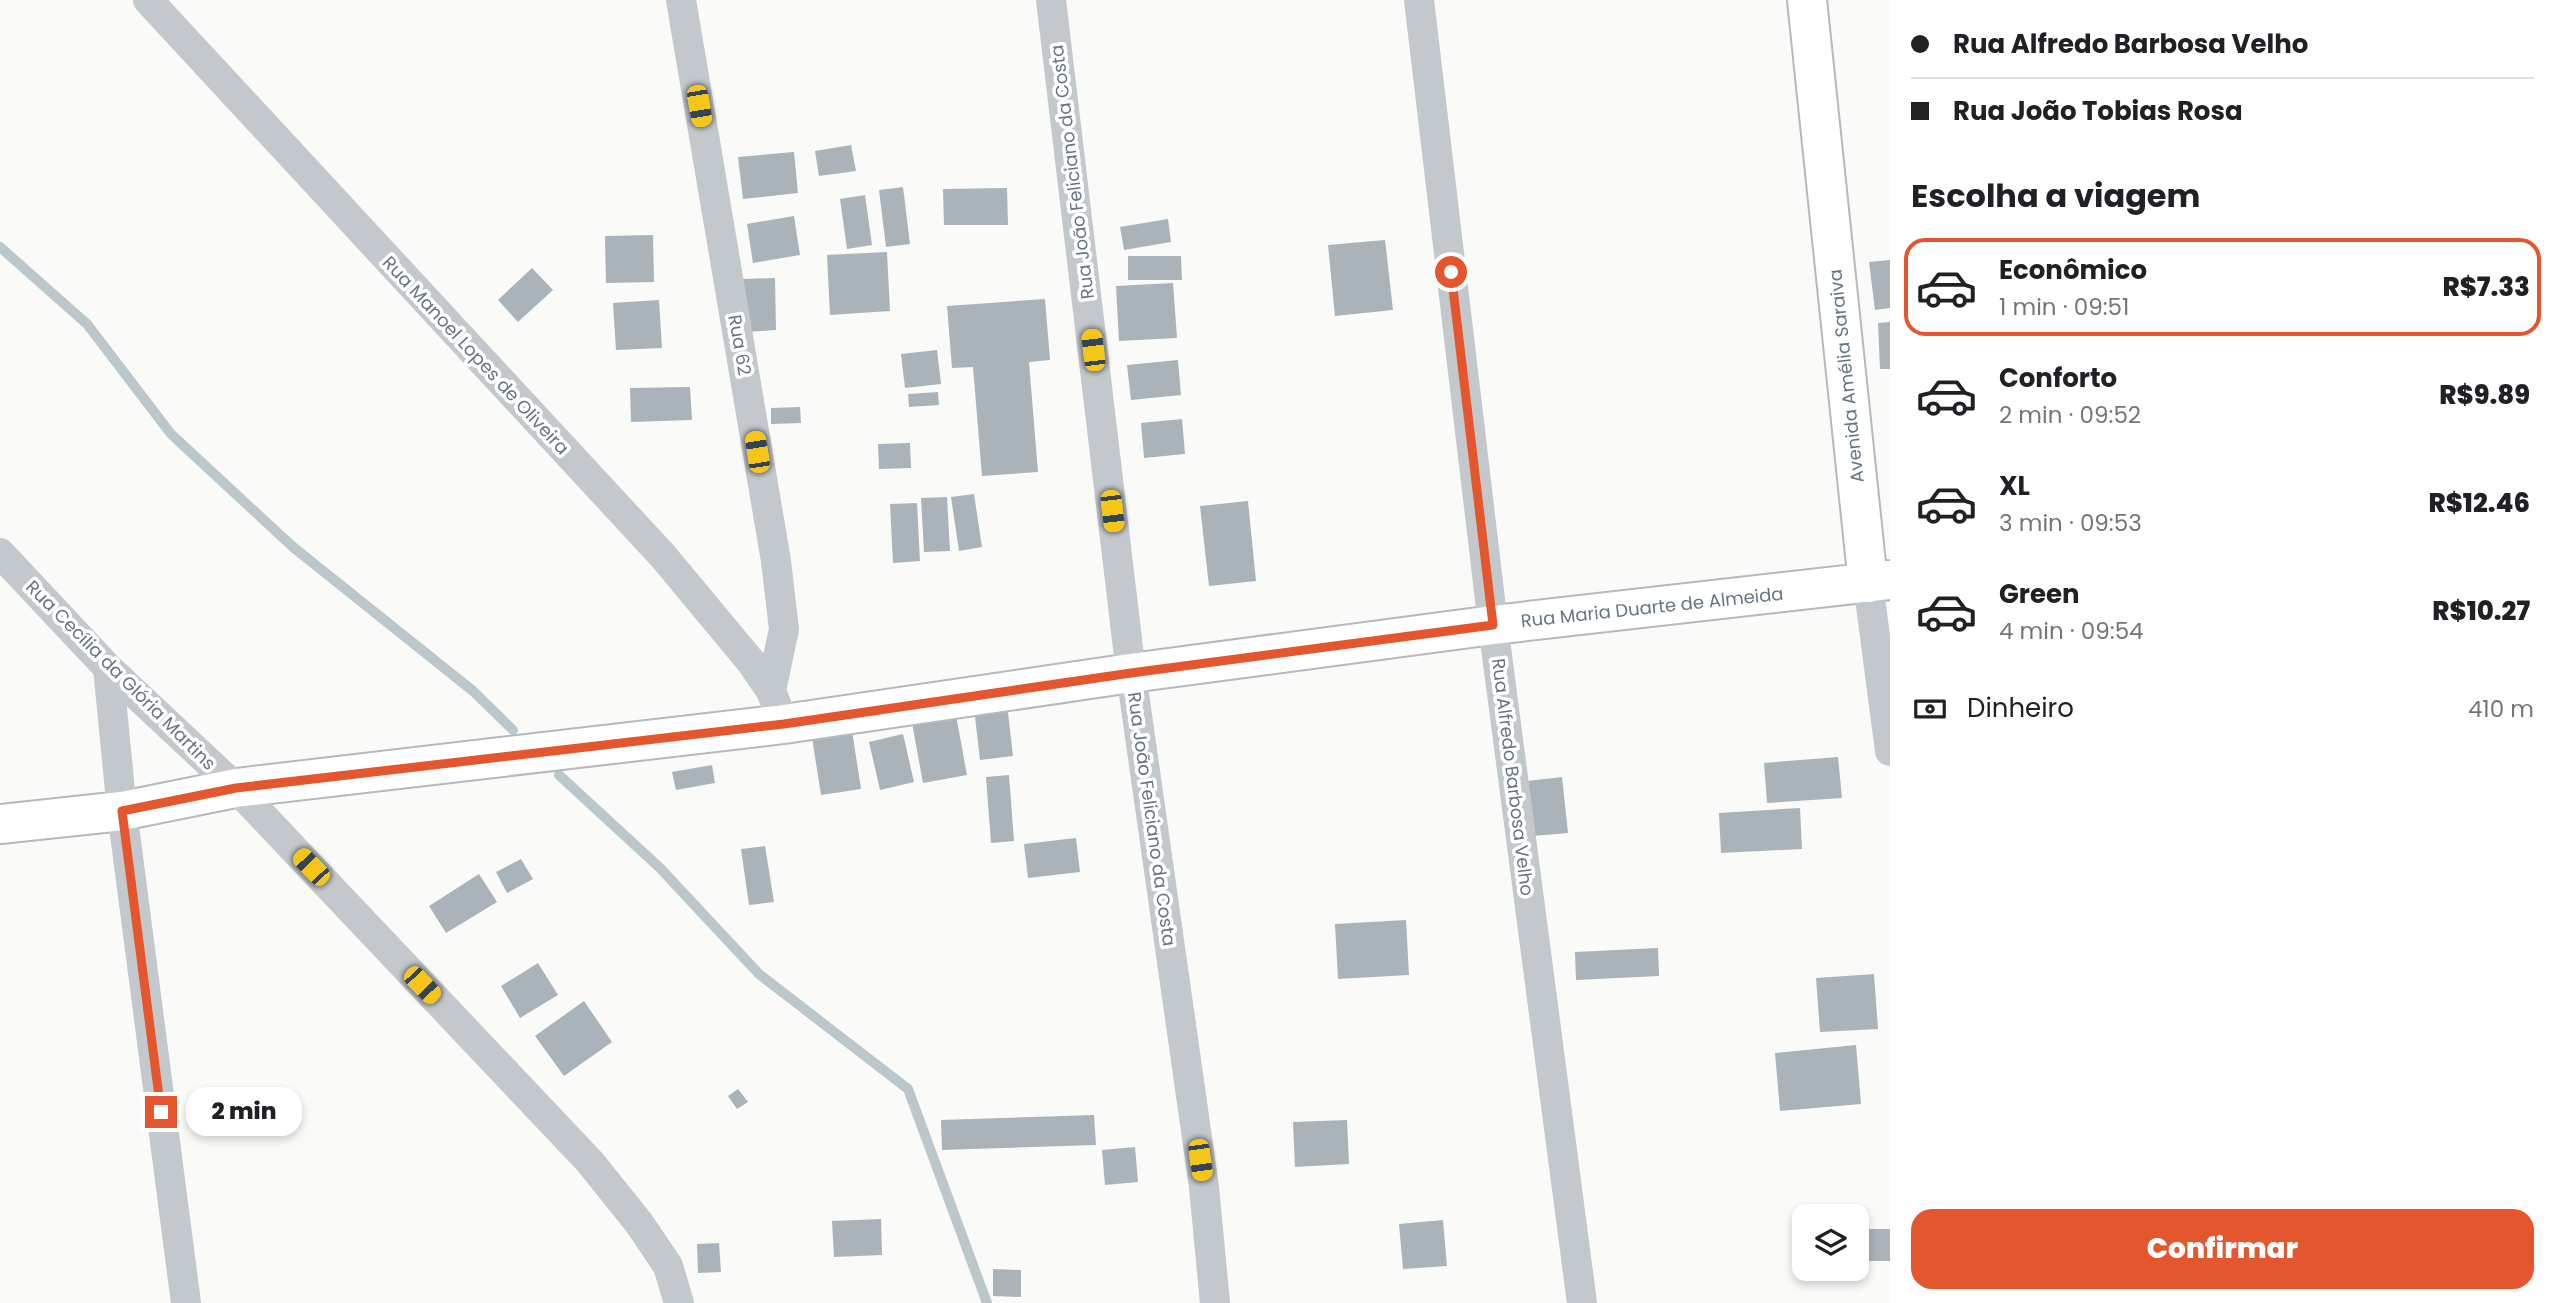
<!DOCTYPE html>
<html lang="pt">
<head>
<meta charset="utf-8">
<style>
	body { margin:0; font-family:Poppins,sans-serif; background:#f6f6f6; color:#202124; height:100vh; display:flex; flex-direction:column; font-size:26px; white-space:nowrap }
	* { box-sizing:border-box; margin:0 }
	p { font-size:23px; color:#757577 }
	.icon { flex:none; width:38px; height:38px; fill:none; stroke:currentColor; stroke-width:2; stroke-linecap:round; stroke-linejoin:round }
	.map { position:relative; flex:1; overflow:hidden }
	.sheet { display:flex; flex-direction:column; background:#fff; width:665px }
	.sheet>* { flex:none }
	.top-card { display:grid; align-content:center; height:154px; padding:0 21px; background:#fff }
	.buttons { position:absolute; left:1792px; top:1204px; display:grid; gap:14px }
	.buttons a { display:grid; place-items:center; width:77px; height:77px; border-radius:14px; background:#fff; box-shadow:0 4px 10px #0003; font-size:35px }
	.end { position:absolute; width:32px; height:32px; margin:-16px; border:9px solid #e4572e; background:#fff; box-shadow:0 0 0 4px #fff }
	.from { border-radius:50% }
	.bubble { position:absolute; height:49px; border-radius:21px; background:#fff; box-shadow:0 4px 10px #0003; font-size:23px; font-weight:800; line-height:49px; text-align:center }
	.car { position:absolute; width:21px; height:42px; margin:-21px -10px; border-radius:9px; box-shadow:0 0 5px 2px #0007; background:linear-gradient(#f5c518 24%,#345 0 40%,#f5c518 0 76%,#345 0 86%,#f5c518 0) }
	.top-card b { display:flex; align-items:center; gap:24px; height:66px; font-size:26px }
	.top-card b+b { border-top:2px solid #e0e0e0 }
	.top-card i { width:18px; height:18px; background:#202124 }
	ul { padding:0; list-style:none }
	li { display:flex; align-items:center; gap:21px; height:98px; margin:0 14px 10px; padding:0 7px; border:4px solid transparent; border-radius:21px }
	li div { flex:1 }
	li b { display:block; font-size:26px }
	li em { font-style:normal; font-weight:800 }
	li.selected { border-color:#e4572e }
	li>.icon { width:63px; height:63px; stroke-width:1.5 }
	h2 { padding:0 21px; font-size:32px; line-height:84px }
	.pay { display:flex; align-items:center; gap:18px; height:77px; padding:0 21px; font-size:26px }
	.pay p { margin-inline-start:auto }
	.action { display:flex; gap:14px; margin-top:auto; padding:14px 21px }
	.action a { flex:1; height:80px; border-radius:21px; background:#e4572e; color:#fff; font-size:28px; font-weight:800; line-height:80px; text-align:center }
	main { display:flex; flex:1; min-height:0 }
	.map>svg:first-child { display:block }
</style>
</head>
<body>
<main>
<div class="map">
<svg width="1890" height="1303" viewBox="0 0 1890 1303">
	<rect width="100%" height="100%" fill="#fafaf8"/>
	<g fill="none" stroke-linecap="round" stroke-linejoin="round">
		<path stroke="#bbc7cb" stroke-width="10" d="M 0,247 L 87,324 L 171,434 L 293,547 L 473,691 L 513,730
			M 559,775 L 660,868 L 759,974 L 908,1089 L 987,1303"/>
	</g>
	<path fill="#aab3b9" d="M 851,145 L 856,171 L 819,176 L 815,151 Z
		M 794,152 L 798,193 L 743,199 L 738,157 Z
		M 903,187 L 910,244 L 886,247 L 879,190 Z
		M 1007,188 L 1008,225 L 944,225 L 943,189 Z
		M 865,195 L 872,245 L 847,249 L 840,199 Z
		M 794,216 L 800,255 L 753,263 L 747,224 Z
		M 1168,219 L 1171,242 L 1124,250 L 1120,227 Z
		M 653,235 L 654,282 L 606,283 L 605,236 Z
		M 1385,240 L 1393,310 L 1335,316 L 1328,245 Z
		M 887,252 L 890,311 L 830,315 L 827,255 Z
		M 1128,256 L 1181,256 L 1182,280 L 1128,280 Z
		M 1890,260 L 1890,308 L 1875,310 L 1869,262 Z
		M 532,268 L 553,290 L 518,322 L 498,300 Z
		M 775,278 L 776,330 L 745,332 L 743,279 Z
		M 1173,283 L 1177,338 L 1119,341 L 1116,286 Z
		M 1045,299 L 1050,360 L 1029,362 L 1038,472 L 982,476 L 973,367 L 952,368 L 947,306 Z
		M 659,300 L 662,348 L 616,350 L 613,303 Z
		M 1890,322 L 1890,369 L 1880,369 L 1878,323 Z
		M 937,350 L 941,384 L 905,388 L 901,354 Z
		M 1178,360 L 1181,395 L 1131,400 L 1127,365 Z
		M 690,387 L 692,420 L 631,422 L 630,388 Z
		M 938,392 L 939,405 L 909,407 L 908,394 Z
		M 800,407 L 801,423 L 771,424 L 771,408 Z
		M 1182,419 L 1185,454 L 1144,458 L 1141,423 Z
		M 910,443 L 911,468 L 879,469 L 878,444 Z
		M 974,494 L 982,547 L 959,551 L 951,497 Z
		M 947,497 L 950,551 L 924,552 L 921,498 Z
		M 1248,501 L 1256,581 L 1209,586 L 1200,506 Z
		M 917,503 L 920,561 L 893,563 L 890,504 Z
		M 1007,704 L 1013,756 L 980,760 L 974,708 Z
		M 956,715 L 967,775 L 923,783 L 912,723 Z
		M 851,724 L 861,789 L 821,795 L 811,731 Z
		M 903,734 L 914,782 L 880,790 L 869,742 Z
		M 1838,757 L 1842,798 L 1767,803 L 1764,763 Z
		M 712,765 L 715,783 L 676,790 L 672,772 Z
		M 1009,775 L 1014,841 L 991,843 L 986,777 Z
		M 1562,777 L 1568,833 L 1533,836 L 1527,781 Z
		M 1800,808 L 1802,849 L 1721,853 L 1719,813 Z
		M 1076,838 L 1080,872 L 1028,878 L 1024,844 Z
		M 765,846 L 774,902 L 749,905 L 741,849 Z
		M 521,859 L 533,879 L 507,893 L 496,872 Z
		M 479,874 L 497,902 L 446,933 L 429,906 Z
		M 1406,920 L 1409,975 L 1338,979 L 1335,924 Z
		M 1658,948 L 1659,976 L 1576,980 L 1575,952 Z
		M 538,963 L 558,995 L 520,1018 L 501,986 Z
		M 1874,974 L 1878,1029 L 1820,1032 L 1816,978 Z
		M 584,1001 L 612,1042 L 564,1076 L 535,1036 Z
		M 1856,1045 L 1861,1104 L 1780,1111 L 1775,1053 Z
		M 738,1089 L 748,1102 L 737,1109 L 728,1096 Z
		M 1094,1115 L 1096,1145 L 942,1150 L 941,1120 Z
		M 1347,1120 L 1349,1164 L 1295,1167 L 1293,1122 Z
		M 1135,1147 L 1138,1182 L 1105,1185 L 1102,1150 Z
		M 881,1219 L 882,1255 L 834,1257 L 832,1221 Z
		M 1443,1220 L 1447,1266 L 1403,1269 L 1399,1224 Z
		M 1857,1229 L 1890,1229 L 1890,1261 L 1857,1261 Z
		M 719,1243 L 721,1272 L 698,1273 L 697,1244 Z
		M 993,1269 L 1021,1270 L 1021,1297 L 993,1296 Z"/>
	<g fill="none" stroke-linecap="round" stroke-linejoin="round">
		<defs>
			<path id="secondary" d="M 1807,0 L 1868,583
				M 0,824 L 122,811 L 236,788 L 784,724 L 1131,673 L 1493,625 L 1890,580"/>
		</defs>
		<use href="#secondary" stroke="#b3babf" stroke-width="42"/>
		<path stroke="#c3c8cc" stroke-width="30" d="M 148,0 L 663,556 L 752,663 L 771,691 L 784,724
			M 681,0 L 776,561 L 784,629 L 771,691
			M 1051,0 L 1131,673 L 1204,1187 L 1215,1303
			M 1419,0 L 1493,625 L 1582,1303
			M 0,553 L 108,668 L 236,788 L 590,1162 L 639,1223 L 668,1266 L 679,1303
			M 1868,583 L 1890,751
			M 108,668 L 122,811 L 186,1303"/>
		<use href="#secondary" stroke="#fff" stroke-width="38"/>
	</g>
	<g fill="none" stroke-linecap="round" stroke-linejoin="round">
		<path stroke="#e4572e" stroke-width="9" d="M 161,1112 L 122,811 L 236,788 L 784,724 L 1131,673 L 1493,625 L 1451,272"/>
	</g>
	<g text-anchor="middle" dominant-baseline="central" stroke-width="7" stroke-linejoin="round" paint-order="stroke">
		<g font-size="18" fill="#657683" stroke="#fff">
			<text transform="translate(1072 172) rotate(-97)">Rua João Feliciano da Costa</text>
			<text transform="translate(740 345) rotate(80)">Rua 62</text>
			<text transform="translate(476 355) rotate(47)">Rua Manoel Lopes de Oliveira</text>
			<text transform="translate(1846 376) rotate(-96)">Avenida Amélia Saraiva</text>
			<text transform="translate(1652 607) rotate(-6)">Rua Maria Duarte de Almeida</text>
			<text transform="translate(121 675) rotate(45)">Rua Cecília da Glória Martins</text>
			<text transform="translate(1513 777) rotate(83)">Rua Alfredo Barbosa Velho</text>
			<text transform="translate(1152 819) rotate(82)">Rua João Feliciano da Costa</text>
		</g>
	</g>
</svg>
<div class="buttons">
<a><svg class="icon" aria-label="layers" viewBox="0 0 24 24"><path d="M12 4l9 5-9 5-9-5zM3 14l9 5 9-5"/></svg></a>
</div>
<i class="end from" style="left:1451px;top:272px"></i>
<i class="end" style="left:161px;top:1112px"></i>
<div class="bubble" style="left:186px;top:1087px;width:116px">2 min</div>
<i class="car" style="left:699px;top:106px;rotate:170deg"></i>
<i class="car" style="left:1093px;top:350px;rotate:353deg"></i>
<i class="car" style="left:757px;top:452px;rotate:351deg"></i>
<i class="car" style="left:1112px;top:511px;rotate:173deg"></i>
<i class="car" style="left:311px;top:867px;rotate:316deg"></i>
<i class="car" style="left:422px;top:985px;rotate:136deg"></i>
<i class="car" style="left:1200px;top:1160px;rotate:172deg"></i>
</div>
<section class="sheet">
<div class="top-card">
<b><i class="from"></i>Rua Alfredo Barbosa Velho</b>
<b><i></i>Rua João Tobias Rosa</b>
</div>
<h2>Escolha a viagem</h2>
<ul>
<li class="selected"><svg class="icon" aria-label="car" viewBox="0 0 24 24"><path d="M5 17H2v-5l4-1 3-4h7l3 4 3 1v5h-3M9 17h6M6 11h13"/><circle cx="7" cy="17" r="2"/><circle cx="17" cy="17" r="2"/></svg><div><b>Econômico</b><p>1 min · 09:51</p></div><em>R$7.33</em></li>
<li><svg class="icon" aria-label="car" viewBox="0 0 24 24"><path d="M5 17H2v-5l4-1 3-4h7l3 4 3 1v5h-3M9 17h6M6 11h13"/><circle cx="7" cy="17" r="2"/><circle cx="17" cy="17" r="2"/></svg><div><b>Conforto</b><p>2 min · 09:52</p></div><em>R$9.89</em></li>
<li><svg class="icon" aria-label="car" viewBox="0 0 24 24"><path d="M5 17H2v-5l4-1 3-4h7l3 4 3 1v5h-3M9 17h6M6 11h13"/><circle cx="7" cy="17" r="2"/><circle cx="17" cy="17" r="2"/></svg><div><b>XL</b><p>3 min · 09:53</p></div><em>R$12.46</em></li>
<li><svg class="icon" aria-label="car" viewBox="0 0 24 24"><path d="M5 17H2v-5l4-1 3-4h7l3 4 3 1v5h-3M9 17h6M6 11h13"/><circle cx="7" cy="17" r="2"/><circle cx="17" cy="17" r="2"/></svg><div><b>Green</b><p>4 min · 09:54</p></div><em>R$10.27</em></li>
</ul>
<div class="pay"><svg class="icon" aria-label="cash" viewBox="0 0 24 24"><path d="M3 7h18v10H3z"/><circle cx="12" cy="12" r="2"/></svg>Dinheiro<p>410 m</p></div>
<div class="action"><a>Confirmar</a></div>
</section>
</main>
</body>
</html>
